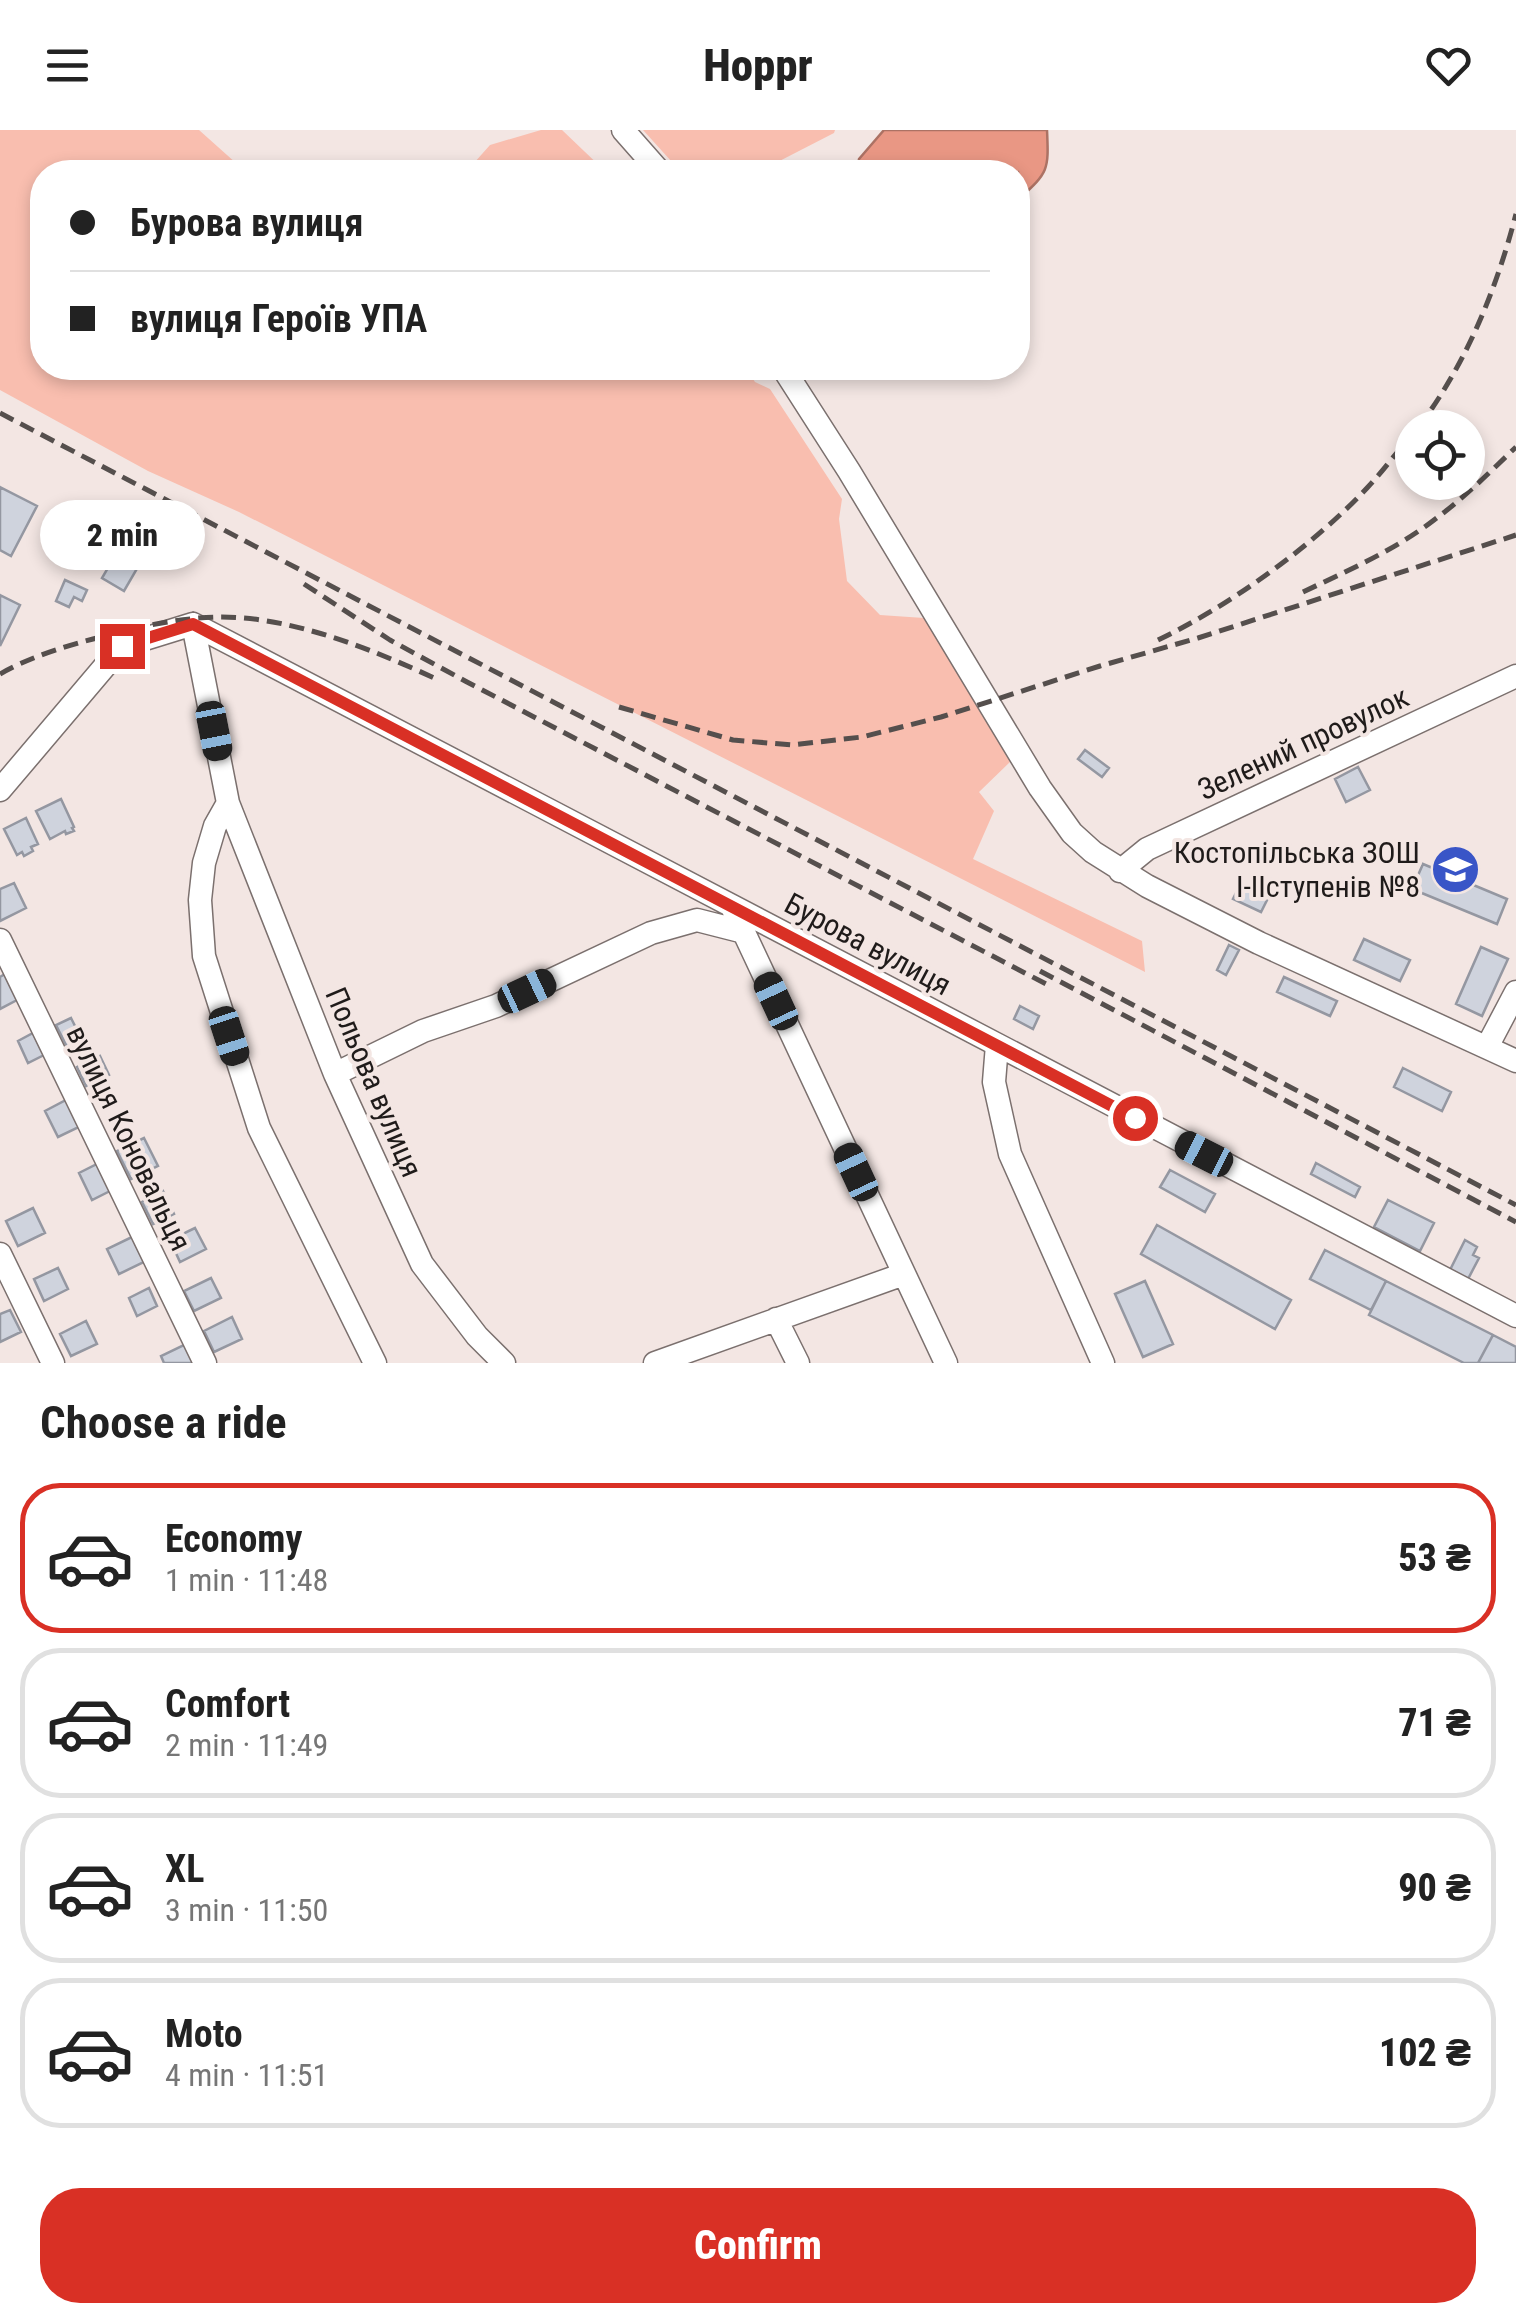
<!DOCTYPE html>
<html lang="en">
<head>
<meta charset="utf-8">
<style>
	body { margin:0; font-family:"Roboto Condensed",sans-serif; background:#f6f6f6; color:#222; height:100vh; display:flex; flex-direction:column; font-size:38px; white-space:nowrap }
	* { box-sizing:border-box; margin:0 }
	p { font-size:32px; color:#767676 }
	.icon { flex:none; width:55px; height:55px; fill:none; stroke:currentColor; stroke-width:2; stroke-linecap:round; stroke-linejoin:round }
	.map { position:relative; height:1233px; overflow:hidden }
	.sheet { display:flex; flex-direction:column; background:#fff; flex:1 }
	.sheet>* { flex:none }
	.banner { position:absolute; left:30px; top:30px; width:1000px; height:220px; border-radius:40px; box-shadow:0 5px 15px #0003; display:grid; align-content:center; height:220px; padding:0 40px; background:#fff }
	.tools { position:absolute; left:1395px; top:280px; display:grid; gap:20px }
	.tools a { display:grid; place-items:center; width:90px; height:90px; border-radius:50%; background:#fff; box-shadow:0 5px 15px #0003; font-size:50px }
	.end { position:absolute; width:45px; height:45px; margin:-22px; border:12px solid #d93025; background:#fff; box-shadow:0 0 0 5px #fff }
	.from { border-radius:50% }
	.bubble { position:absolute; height:70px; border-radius:35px; background:#fff; box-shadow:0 5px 15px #0003; font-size:32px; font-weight:800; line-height:70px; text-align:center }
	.car { position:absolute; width:30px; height:60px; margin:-30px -15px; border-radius:12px; box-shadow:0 0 8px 2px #0007; background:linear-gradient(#222 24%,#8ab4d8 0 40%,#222 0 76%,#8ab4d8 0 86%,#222 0) }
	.banner b { display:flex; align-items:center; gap:35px; height:95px; font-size:38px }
	.banner b+b { border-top:2px solid #e0e0e0 }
	.banner i { width:25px; height:25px; background:#222 }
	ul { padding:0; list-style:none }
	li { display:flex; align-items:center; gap:30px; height:150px; margin:0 20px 15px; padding:0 20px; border:5px solid #e0e0e0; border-radius:40px }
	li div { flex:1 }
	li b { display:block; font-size:38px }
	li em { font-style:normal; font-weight:800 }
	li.on { border-color:#d93025 }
	li>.icon { width:90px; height:90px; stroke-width:1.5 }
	h2 { padding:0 40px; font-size:45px; line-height:120px }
	.button { display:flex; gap:20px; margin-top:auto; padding:20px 40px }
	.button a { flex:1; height:115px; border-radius:40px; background:#d93025; color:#fff; font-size:40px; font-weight:800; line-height:115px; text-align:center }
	header { display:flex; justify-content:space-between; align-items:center; height:130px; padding:0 40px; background:#fff; font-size:45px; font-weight:800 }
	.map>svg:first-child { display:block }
</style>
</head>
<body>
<header><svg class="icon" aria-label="menu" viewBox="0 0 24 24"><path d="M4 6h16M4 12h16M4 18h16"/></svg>Hoppr<svg class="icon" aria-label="heart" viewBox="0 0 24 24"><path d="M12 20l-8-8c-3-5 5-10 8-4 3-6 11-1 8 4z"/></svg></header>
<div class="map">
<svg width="1516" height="1233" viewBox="0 0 1516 1233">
	<rect width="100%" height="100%" fill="#f3e6e3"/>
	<path fill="#f9beaf" d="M 0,0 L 199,0 L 246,42 L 42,42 L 42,238 L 746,238 L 755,252 L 770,259 L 842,369 L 839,389 L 847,451 L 880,485 L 924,488 L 983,579 L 1010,632 L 979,662 L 994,681 L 973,729 L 1142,811 L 1145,842 L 239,382 L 148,341 L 0,260 Z
		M 541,0 L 562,0 L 606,42 L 466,42 L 490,15 Z
		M 643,0 L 835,0 L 834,3 L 758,42 L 681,42 Z"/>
	<path fill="#e99784" stroke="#ac7264" stroke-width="2.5" d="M 884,0 L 1047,0 C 1049,42 1048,42 1018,70 L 1018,42 L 857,42 L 859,29 Z"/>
	<path fill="#cfd3dd" stroke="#9497a1" stroke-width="2.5" d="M 0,357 L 37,376 L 11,426 L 0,420 Z
		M 120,417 L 142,430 L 124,461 L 102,448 Z
		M 65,450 L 87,460 L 82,471 L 74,467 L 69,477 L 56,471 Z
		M 0,465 L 20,475 L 0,516 Z
		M 1085,620 L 1109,638 L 1102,647 L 1078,629 Z
		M 1358,637 L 1370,660 L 1346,672 L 1335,649 Z
		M 61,669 L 74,697 L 72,698 L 74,701 L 66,704 L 65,701 L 50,709 L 36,681 Z
		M 26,688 L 38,714 L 31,717 L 33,721 L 24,726 L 22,722 L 17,725 L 4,699 Z
		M 1423,734 L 1507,769 L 1497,794 L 1412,759 Z
		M 14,753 L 26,778 L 0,791 L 0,759 Z
		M 1241,753 L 1269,766 L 1261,782 L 1233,769 Z
		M 1364,809 L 1410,830 L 1400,851 L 1354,830 Z
		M 1229,815 L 1239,820 L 1226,845 L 1217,840 Z
		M 1481,817 L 1508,829 L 1482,886 L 1456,874 Z
		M 5,844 L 17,870 L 0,879 L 0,847 Z
		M 1284,847 L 1337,871 L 1330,886 L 1277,862 Z
		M 1020,876 L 1039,886 L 1033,899 L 1014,889 Z
		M 71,888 L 83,912 L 68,919 L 56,895 Z
		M 33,903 L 44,925 L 28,933 L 18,911 Z
		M 100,926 L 109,945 L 86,956 L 77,937 Z
		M 1403,938 L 1451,962 L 1442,981 L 1394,957 Z
		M 66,970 L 79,997 L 58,1007 L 45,981 Z
		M 144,1008 L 158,1036 L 131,1049 L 117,1021 Z
		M 1316,1033 L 1360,1057 L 1355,1067 L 1311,1044 Z
		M 97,1034 L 110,1061 L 92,1070 L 79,1043 Z
		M 1170,1040 L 1215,1064 L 1205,1082 L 1160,1057 Z
		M 163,1061 L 174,1084 L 153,1094 L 142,1072 Z
		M 1388,1070 L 1434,1093 L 1420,1121 L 1374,1097 Z
		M 33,1078 L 45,1103 L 18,1116 L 6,1091 Z
		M 1157,1095 L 1291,1170 L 1275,1199 L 1141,1124 Z
		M 195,1098 L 206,1119 L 180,1132 L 170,1110 Z
		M 132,1107 L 144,1132 L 119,1144 L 107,1119 Z
		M 1465,1110 L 1477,1117 L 1473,1125 L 1479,1128 L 1468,1149 L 1450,1140 Z
		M 1325,1120 L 1386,1151 L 1371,1180 L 1310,1149 Z
		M 58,1138 L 68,1159 L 44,1171 L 34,1149 Z
		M 211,1148 L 221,1168 L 194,1181 L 184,1161 Z
		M 1145,1151 L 1173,1214 L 1143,1227 L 1115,1164 Z
		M 1386,1151 L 1493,1205 L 1478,1233 L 1464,1233 L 1369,1185 Z
		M 149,1158 L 157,1176 L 137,1186 L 129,1168 Z
		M 10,1180 L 21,1202 L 0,1212 L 0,1184 Z
		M 232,1187 L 242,1209 L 214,1222 L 204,1201 Z
		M 86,1191 L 97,1214 L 71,1226 L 60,1204 Z
		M 1493,1205 L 1516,1217 L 1516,1233 L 1478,1233 Z
		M 188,1213 L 193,1233 L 164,1233 L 161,1226 Z"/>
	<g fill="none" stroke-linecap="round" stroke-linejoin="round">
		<defs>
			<path id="minor" d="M 623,0 L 660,42
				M 783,238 L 849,341 L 1040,658 L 1072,703 L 1093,722 L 1147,756 L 1259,813 L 1516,931
				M 193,494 L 1516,1186
				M 193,494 L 228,673 L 335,944 L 422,1134 L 477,1206 L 504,1233
				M 0,660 L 122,516 L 193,494
				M 228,673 L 215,696 L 204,733 L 200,770 L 204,826 L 259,998 L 375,1233
				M 1120,741 L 1147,719 L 1516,546
				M 732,777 L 946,1233
				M 0,810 L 205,1233
				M 997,915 L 994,952 L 1010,1024 L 1103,1233
				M 1487,917 L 1516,862
				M 335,944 L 423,901 L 496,876 L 651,803 L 697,790 L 744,802
				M 0,1124 L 53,1233
				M 776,1189 L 798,1233
				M 655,1233 L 904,1144"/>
		</defs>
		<use href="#minor" stroke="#7b706e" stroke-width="25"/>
		<use href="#minor" stroke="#fff" stroke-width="22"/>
		<path stroke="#554f4d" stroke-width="5" stroke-dasharray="15 8" stroke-linecap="butt" d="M 0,283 L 1516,1075
			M 1418,298 C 1466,234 1496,161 1516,84
			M 304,454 L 390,510 L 467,552 L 1048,855
			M 1303,462 C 1347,441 1395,420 1434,390 C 1464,368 1490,342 1516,317
			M 1158,510 C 1229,476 1313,416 1367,358 C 1383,341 1397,322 1412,304
			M 0,544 C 28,528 62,517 93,509 C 132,498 181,487 222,487 C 291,487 372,519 434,548
			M 619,577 L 733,610 L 792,615 L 862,607 L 941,587 L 1100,536 L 1198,508 L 1516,405
			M 1040,841 L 1516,1092"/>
	</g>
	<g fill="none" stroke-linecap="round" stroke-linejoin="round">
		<path stroke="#d93025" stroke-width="12" d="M 122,516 L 193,494 L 1135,988"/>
	</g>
	<defs>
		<symbol id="school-disc" viewBox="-11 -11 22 22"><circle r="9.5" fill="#3955c7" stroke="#f3e6e3"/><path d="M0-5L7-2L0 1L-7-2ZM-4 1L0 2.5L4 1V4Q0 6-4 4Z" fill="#fff"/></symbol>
	</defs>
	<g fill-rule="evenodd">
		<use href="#school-disc" x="1428" y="712" width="55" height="55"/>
	</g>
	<g text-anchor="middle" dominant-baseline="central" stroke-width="8" stroke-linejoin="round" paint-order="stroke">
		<g font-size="30" fill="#1f1b1a" stroke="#f3e6e3">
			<text transform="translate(1303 613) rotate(-25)">Зелений провулок</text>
			<text transform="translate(868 814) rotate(28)">Бурова вулиця</text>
			<text transform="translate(374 952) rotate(67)">Польова вулиця</text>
			<text transform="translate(129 1008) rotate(64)">вулиця Коновальця</text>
		</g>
		<g font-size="30" fill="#1f1b1a" stroke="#f3e6e3" text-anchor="end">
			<text x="1420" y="722">Костопільська ЗОШ<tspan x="1420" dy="34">І-ІІступенів №8</tspan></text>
		</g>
	</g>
</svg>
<div class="tools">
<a><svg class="icon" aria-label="locate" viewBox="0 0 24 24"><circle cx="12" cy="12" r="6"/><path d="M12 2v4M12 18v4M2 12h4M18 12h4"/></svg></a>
</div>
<i class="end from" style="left:1135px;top:988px"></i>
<i class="end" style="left:122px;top:516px"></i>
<div class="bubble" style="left:40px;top:370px;width:165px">2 min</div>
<i class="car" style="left:214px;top:601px;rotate:169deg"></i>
<i class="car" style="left:527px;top:861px;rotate:65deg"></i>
<i class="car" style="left:776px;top:871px;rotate:335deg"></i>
<i class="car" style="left:229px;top:906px;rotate:162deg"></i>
<i class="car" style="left:1204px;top:1024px;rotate:297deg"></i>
<i class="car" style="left:856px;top:1042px;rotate:335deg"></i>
<div class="banner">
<b><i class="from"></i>Бурова вулиця</b>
<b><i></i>вулиця Героїв УПА</b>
</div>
</div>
<section class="sheet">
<h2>Choose a ride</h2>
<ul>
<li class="on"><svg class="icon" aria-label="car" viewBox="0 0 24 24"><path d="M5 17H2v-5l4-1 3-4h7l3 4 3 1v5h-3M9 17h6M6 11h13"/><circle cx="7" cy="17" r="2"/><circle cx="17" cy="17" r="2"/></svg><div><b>Economy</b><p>1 min · 11:48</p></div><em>53 ₴</em></li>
<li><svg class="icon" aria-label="car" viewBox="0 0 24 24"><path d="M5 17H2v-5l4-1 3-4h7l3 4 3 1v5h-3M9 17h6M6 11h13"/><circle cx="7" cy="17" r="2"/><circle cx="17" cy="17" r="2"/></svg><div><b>Comfort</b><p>2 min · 11:49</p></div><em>71 ₴</em></li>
<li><svg class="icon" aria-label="car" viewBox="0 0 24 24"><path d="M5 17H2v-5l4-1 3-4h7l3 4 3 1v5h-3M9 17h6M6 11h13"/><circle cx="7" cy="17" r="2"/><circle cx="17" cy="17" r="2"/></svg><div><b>XL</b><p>3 min · 11:50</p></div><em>90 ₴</em></li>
<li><svg class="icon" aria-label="car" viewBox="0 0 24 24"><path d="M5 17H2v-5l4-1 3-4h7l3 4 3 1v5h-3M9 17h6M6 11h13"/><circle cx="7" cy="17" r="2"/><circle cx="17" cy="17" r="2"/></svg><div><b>Moto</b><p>4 min · 11:51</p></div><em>102 ₴</em></li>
</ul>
<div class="button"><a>Confirm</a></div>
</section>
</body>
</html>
